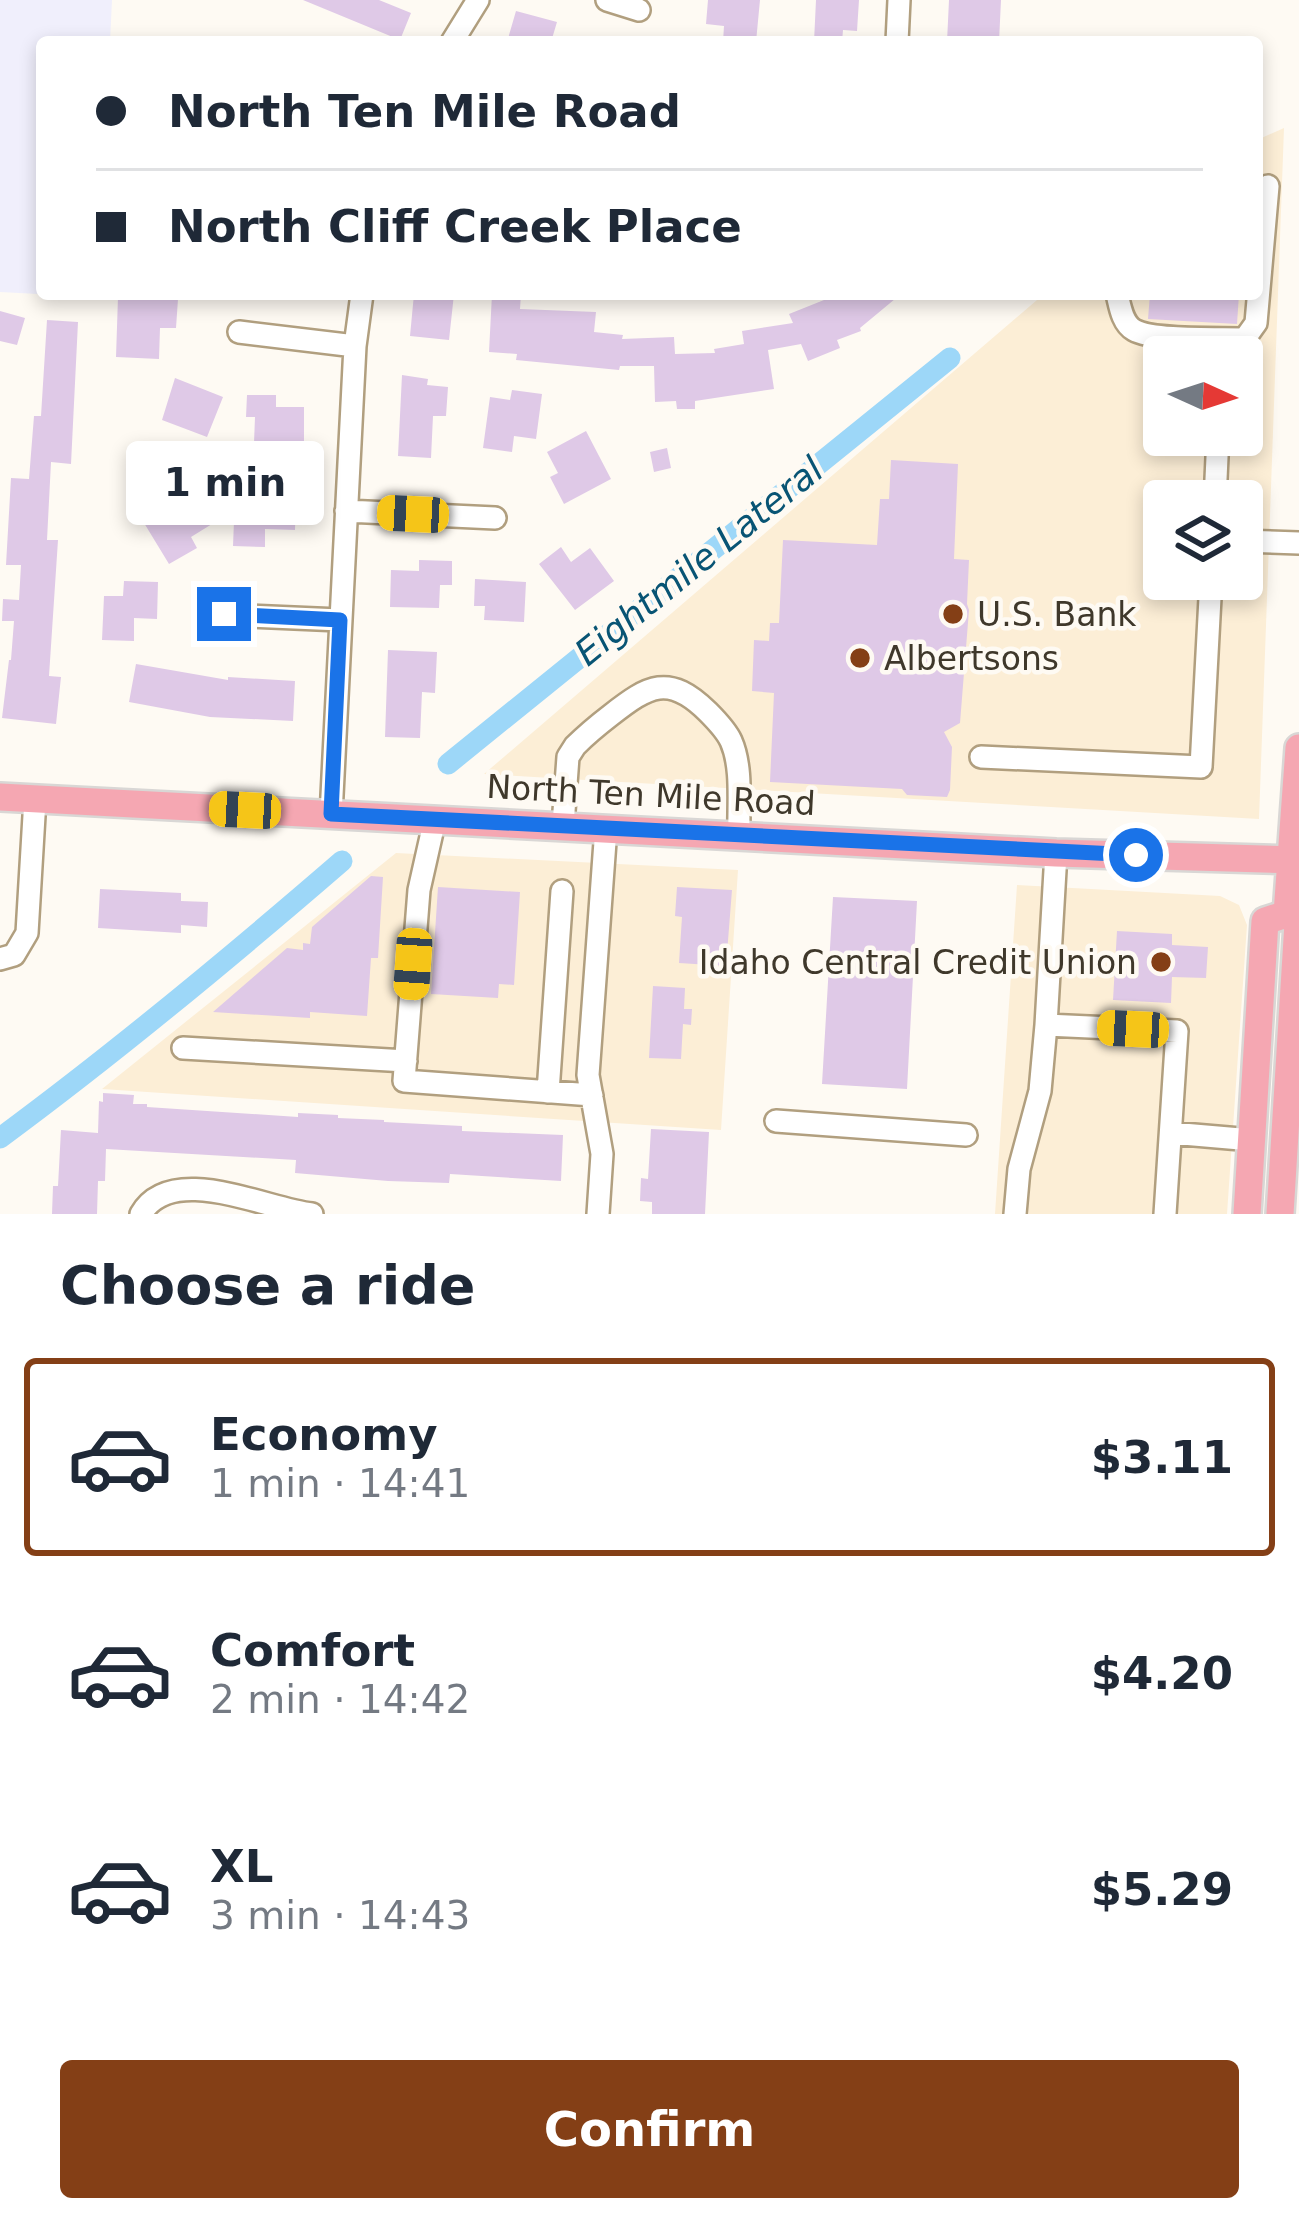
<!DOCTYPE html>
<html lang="en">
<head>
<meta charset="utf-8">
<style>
	body { margin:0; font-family:"DejaVu Sans",sans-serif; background:#f2f2f3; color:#1f2937; height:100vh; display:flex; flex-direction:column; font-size:45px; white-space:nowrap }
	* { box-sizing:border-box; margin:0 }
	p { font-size:39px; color:#747a83 }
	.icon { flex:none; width:66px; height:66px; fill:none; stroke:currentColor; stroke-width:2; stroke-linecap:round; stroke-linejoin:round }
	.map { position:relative; height:1214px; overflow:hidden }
	.panel { display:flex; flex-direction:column; background:#fff; flex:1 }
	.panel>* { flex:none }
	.top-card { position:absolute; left:36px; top:36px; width:1227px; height:264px; border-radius:12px; box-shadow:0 6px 18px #0003; display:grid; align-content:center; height:264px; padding:0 60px; background:#fff }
	.needle { width:78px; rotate:93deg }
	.tools { position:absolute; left:1143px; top:336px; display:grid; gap:24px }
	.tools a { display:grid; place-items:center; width:120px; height:120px; border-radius:12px; background:#fff; box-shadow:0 6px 18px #0003; font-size:60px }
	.end { position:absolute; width:54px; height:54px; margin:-27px; border:15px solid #1a73e8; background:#fff; box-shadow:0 0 0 6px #fff }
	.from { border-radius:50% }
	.bubble { position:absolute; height:84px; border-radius:12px; background:#fff; box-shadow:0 6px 18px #0003; font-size:39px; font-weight:600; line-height:84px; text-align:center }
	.car { position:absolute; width:36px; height:72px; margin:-36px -18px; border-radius:15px; box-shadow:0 0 9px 3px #0007; background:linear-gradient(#f5c518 24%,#345 0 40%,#f5c518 0 76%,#345 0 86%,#f5c518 0) }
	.top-card b { display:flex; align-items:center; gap:42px; height:114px; font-size:45px }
	.top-card b+b { border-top:3px solid #e0e1e3 }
	.top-card i { width:30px; height:30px; background:#1f2937 }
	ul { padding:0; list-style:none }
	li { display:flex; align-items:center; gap:36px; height:198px; margin:0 24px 18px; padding:0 36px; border:6px solid transparent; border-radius:12px }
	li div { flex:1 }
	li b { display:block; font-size:45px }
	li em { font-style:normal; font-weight:600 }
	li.selected { border-color:#843f16 }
	li>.icon { width:108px; height:108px; stroke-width:1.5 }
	h2 { padding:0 60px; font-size:54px; line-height:144px }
	.primary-button { display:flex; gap:24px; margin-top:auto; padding:24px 60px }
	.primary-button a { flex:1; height:138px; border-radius:12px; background:#843f16; color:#fff; font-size:48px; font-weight:600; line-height:138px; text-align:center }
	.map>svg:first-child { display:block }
</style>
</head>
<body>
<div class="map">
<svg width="1299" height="1214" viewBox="0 0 1299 1214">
	<rect width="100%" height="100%" fill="#fefaf3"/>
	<path fill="#fceed6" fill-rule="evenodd" d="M 1284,128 L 1259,819 L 484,774 L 1044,294 L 1257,294 L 1257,140 ZM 1164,357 L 1242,357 L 1242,435 L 1164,435 ZM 1164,501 L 1242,501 L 1242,579 L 1164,579 Z
		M 396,853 L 738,870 L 721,1130 L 102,1089 Z
		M 1017,885 L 1220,896 L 1239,905 L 1247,925 L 1227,1214 L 995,1214 Z"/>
	<path fill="#f0effc" d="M 0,0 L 112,0 L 110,42 L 42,42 L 42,294 L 95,294 L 95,297 L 0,292 Z"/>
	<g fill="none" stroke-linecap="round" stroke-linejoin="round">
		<path stroke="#9dd7f8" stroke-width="21" d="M 448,764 L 950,358
			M 0,1138 C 118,1051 231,957 342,861"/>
	</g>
	<path fill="#dfc9e7" d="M 303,0 L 379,0 L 411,13 L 400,40 Z
		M 708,0 L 760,0 L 756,42 L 723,42 L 724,26 L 706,24 Z
		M 816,0 L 859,0 L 857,31 L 843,30 L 842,42 L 814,42 Z
		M 949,0 L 1001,0 L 999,42 L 947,42 Z
		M 516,11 L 557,22 L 551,42 L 507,42 Z
		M 414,294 L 454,294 L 449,340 L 410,336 Z
		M 492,294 L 521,294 L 520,309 L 596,312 L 594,332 L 623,335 L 622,339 L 674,337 L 675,354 L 715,353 L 714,349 L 744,344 L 742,331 L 793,323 L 789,314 L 839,294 L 901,294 L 860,328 L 861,331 L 837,340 L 840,348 L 808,361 L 801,344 L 768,350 L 774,389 L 695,401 L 695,409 L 677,409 L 676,401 L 655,402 L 654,366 L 620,366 L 619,370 L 516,360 L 517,354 L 489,352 Z
		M 1150,294 L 1239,294 L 1237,324 L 1148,319 Z
		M 118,297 L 178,299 L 176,328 L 160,328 L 159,359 L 116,357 Z
		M 0,311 L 25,318 L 17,345 L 0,341 Z
		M 47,320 L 78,322 L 71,464 L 51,462 L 47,540 L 58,540 L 49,676 L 61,677 L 56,724 L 2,718 L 9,660 L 11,660 L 14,621 L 2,621 L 3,599 L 19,600 L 21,565 L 6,565 L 11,478 L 29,479 L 34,416 L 41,416 Z
		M 402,375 L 428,379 L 427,385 L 448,387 L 446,416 L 433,416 L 431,458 L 398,456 Z
		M 175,378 L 223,397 L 207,437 L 162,420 Z
		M 512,390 L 542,394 L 536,439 L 514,436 L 512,452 L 483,448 L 490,397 L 510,400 Z
		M 247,395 L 276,395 L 276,407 L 304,407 L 304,444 L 283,444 L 283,455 L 267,455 L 268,443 L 254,443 L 255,417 L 246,417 Z
		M 586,431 L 611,479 L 564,504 L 550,477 L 558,473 L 547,452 Z
		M 667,448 L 671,468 L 654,472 L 650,452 Z
		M 891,460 L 958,464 L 954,559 L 969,560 L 967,604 L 969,610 L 960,723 L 944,732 L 952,747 L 950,790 L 947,797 L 907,795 L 902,789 L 770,782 L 774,693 L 752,691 L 754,640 L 769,641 L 770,623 L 779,623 L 783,540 L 877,545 L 880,499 L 889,499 Z
		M 190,488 L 212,524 L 191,537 L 197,548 L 169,564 L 141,518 Z
		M 242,494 L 296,496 L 295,530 L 265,529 L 265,547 L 233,546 L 234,521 L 241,522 Z
		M 561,547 L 571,562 L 590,548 L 614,581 L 575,610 L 539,564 Z
		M 419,560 L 452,561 L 452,585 L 440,585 L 439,608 L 390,607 L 391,570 L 419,571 Z
		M 475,579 L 526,582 L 524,622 L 484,620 L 485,606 L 474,606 Z
		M 124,581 L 158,582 L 157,619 L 134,618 L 134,641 L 102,640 L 104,596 L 123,596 Z
		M 388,650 L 437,652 L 435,693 L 422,692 L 420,738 L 385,737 Z
		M 136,664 L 228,680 L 228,677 L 295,681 L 293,721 L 210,717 L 129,702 Z
		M 371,876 L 383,877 L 378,958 L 371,958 L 367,1016 L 310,1012 L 310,1018 L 213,1012 L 287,948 L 303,950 L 303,943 L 310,944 L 312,927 Z
		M 438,887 L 520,892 L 514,985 L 499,984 L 498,998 L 431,994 Z
		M 677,887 L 732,890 L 726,966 L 679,963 L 682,917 L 675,916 Z
		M 100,889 L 181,893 L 181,901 L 208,902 L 207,927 L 181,925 L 181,933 L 98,928 Z
		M 833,897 L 917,901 L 907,1089 L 822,1084 Z
		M 1117,931 L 1172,934 L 1172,945 L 1208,947 L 1206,978 L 1172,977 L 1171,1003 L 1113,1000 Z
		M 653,986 L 685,988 L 684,1009 L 692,1009 L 691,1025 L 683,1024 L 681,1059 L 649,1058 Z
		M 103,1093 L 134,1095 L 133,1104 L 147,1104 L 147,1107 L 298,1117 L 298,1113 L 338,1115 L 338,1118 L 384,1120 L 384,1122 L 462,1126 L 462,1131 L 563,1135 L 561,1181 L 450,1174 L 449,1183 L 388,1181 L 295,1173 L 296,1160 L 106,1149 L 105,1181 L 98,1181 L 97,1214 L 52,1214 L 53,1186 L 58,1186 L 61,1130 L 98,1133 L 99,1101 L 103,1102 Z
		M 651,1129 L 709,1132 L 705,1214 L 652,1214 L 652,1202 L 640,1201 L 641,1178 L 648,1179 Z"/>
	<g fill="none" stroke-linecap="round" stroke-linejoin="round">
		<defs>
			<path id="minor" d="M 607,0 L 639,10
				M 452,42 L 478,0
				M 897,42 L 899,0
				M 1117,294 C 1120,306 1122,323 1134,330 C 1153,341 1220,338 1245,339
				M 239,332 L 355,346
				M 1225,357 L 1241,344 L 1256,323 L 1268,186
				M 1215,501 L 1218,435
				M 346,511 L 495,518
				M 1242,541 L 1299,543
				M 224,615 L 340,620
				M 981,757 L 1201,767 L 1211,579
				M 331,815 L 355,346 L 362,294
				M 435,819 L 419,890 L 404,1081 L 592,1095
				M 563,825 L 568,757 L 575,746 C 586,735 598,725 611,715 C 648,686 669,673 708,712 C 716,720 726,730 731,741 C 743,768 738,806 739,835
				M 1056,853 L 1046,1025 L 1177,1031 L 1165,1214
				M 0,959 L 14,955 L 27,933 L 35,799
				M 183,1048 L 406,1061
				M 548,1092 L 562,891
				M 776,1121 L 966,1135
				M 1171,1133 L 1252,1140
				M 141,1214 C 172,1161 268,1210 312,1214
				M 598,1214 L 602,1154 L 588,1075 L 606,828
				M 1015,1214 L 1019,1169 L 1040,1091 L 1046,1025"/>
			<path id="major" d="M 0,797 L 1056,853 L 1299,860
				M 1247,1214 L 1265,921 L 1287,914
				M 1280,1214 L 1298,923 L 1287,914 L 1299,748"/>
		</defs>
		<use href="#minor" stroke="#b19f7f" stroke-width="26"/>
		<use href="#major" stroke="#d9d7d5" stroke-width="32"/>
		<use href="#minor" stroke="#fff" stroke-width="21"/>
		<use href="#major" stroke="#f5a7b2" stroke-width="27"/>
	</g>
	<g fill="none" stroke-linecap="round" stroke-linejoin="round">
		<path stroke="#1a73e8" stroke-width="15" d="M 224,614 L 340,620 L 331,814 L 1136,855"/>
	</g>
	<g fill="#843f16" stroke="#fefaf3" stroke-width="4.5">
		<circle cx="953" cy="614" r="12"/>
		<circle cx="860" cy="658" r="12"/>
		<circle cx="1161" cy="962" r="12"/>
	</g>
	<g text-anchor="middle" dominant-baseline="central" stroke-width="9" stroke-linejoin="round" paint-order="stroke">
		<g font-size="33" fill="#3f382b" stroke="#fefaf3" text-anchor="start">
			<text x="977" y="614">U.S. Bank</text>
			<text x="884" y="658">Albertsons</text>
			<text x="1137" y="962" text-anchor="end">Idaho Central Credit Union</text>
		</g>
		<g font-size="33" fill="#3f382b" stroke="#fefaf3">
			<text transform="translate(651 795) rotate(3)">North Ten Mile Road</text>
		</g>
		<g font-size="36" font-style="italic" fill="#085474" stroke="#fefaf3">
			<text transform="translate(699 561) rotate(-39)">Eightmile Lateral</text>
		</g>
	</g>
</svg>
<div class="tools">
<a><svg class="needle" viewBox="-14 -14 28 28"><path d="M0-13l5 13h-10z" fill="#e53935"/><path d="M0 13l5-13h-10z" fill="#747a83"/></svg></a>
<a><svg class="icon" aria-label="layers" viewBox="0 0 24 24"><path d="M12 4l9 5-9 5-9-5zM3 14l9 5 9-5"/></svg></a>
</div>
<i class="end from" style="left:1136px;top:855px"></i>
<i class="end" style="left:224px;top:614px"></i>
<div class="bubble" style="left:126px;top:441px;width:198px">1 min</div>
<i class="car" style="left:413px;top:514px;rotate:273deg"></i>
<i class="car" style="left:245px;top:810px;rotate:273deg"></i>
<i class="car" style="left:413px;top:964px;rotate:184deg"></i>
<i class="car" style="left:1133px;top:1029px;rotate:273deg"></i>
<div class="top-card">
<b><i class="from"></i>North Ten Mile Road</b>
<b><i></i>North Cliff Creek Place</b>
</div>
</div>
<section class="panel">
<h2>Choose a ride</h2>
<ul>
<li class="selected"><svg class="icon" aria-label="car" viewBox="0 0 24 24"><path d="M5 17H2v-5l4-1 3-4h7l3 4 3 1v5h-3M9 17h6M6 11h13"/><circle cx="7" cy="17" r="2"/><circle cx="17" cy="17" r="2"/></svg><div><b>Economy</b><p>1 min · 14:41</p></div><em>$3.11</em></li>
<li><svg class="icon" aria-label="car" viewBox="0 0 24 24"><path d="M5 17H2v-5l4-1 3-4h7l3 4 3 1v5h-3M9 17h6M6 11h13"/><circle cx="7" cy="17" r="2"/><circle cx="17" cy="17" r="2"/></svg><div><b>Comfort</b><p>2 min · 14:42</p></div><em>$4.20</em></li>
<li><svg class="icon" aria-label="car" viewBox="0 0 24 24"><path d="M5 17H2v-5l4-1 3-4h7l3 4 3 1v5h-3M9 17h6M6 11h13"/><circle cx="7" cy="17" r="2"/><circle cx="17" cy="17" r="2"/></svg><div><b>XL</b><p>3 min · 14:43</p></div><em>$5.29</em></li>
</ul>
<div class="primary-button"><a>Confirm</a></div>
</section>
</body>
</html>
